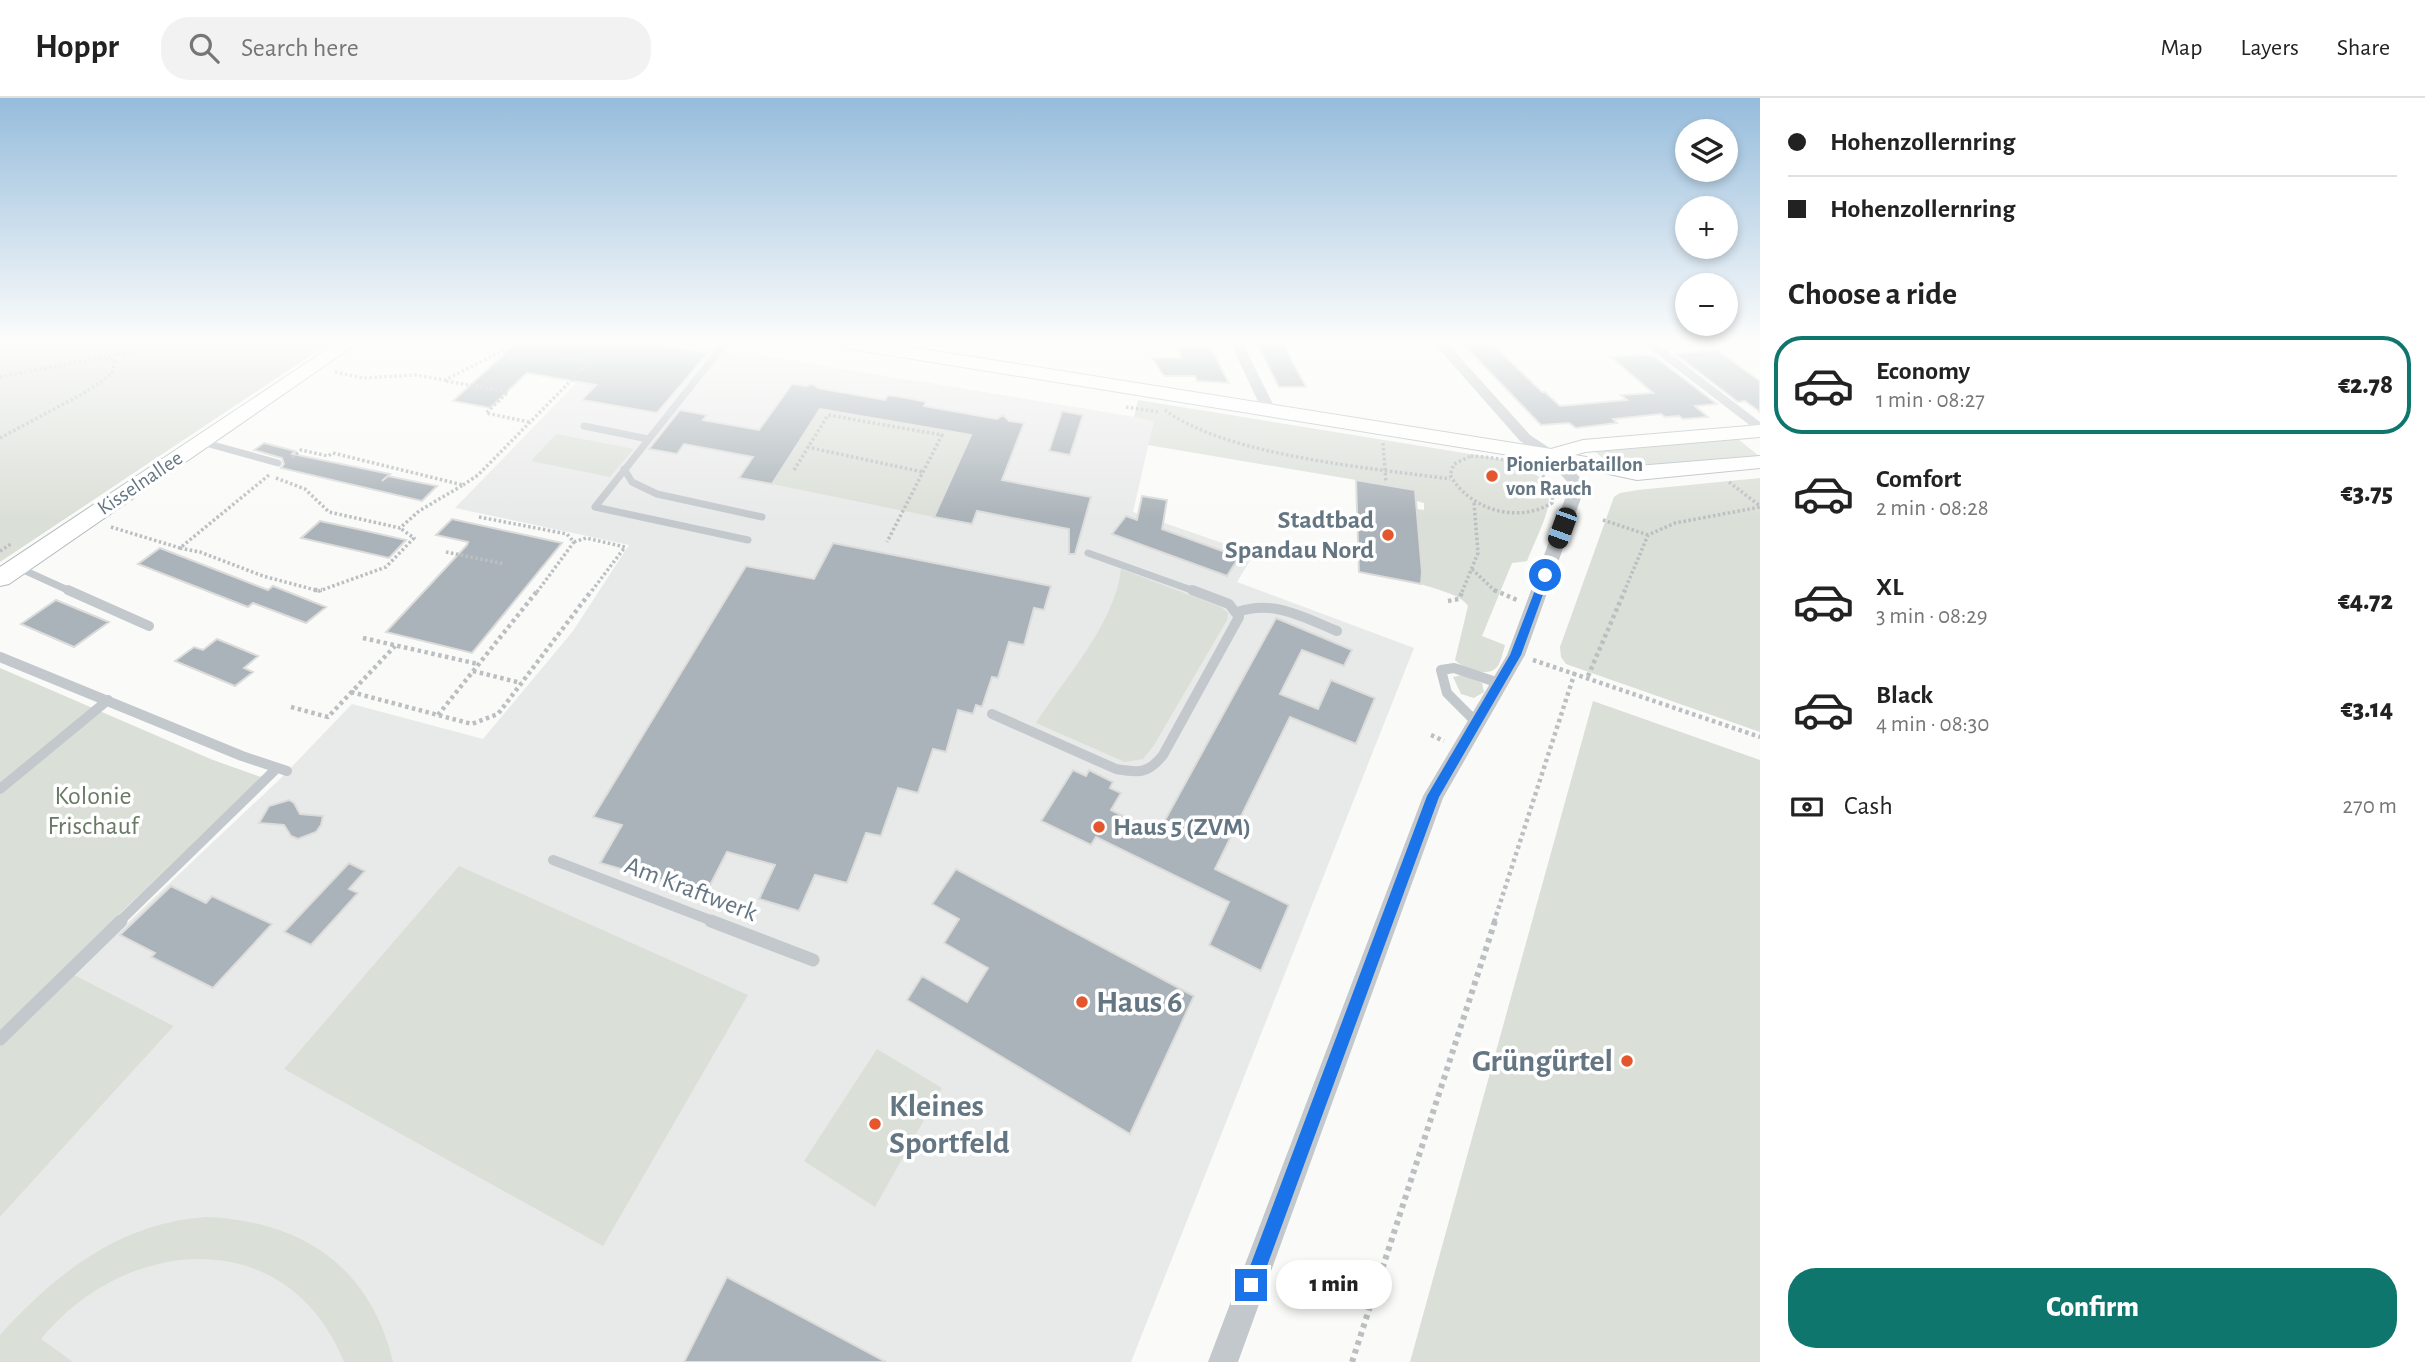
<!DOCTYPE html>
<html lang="en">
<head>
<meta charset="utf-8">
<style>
	body { margin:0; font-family:"Alegreya Sans",sans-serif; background:#f2f2f2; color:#222; height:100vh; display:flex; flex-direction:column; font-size:26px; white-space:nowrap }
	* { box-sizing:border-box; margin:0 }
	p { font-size:23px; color:#767676 }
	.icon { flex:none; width:38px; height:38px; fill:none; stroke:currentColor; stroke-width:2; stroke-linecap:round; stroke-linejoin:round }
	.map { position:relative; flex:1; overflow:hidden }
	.details { display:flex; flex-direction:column; background:#fff; width:665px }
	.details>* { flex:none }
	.hud { display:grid; align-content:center; height:154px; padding:0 28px; background:#fff }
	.controls { position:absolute; left:1675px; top:21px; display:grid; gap:14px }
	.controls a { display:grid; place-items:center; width:63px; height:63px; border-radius:50%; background:#fff; box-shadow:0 4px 10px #0003; font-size:35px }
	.end { position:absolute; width:32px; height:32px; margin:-16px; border:9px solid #1a73e8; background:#fff; box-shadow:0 0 0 4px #fff }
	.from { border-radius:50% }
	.bubble { position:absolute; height:49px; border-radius:24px; background:#fff; box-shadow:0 4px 10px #0003; font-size:23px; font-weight:800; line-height:49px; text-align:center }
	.car { position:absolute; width:21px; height:42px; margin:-21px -10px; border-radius:9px; box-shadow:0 0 5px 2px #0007; background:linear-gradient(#222 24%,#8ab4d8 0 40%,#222 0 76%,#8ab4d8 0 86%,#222 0) }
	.hud b { display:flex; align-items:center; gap:24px; height:66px; font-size:26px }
	.hud b+b { border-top:2px solid #e0e0e0 }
	.hud i { width:18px; height:18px; background:#222 }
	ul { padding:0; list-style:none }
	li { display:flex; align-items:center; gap:21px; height:98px; margin:0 14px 10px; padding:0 14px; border:4px solid transparent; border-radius:28px }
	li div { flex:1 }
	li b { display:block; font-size:26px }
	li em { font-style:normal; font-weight:800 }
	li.active { border-color:#0f766e }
	li>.icon { width:63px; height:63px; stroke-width:1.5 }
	h2 { padding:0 28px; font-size:32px; line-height:84px }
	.pay { display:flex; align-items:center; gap:18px; height:77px; padding:0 28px; font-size:26px }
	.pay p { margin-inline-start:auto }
	.action { display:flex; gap:14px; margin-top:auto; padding:14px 28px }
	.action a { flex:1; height:80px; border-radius:28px; background:#0f766e; color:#fff; font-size:28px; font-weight:800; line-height:80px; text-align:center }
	header { display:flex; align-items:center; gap:42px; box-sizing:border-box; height:98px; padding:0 35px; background:#fff; border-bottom:2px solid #e0e0e0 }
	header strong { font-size:33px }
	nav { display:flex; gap:38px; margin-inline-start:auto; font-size:24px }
	.search { width:490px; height:63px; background:#f2f2f2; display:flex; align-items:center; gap:18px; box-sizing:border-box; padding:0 24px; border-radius:28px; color:#767676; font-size:26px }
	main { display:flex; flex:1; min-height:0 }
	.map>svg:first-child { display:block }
</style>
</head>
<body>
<header>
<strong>Hoppr</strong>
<div class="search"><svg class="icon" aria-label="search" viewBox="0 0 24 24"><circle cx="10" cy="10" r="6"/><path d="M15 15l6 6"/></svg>Search here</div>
<nav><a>Map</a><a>Layers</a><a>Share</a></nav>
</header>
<main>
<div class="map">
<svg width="1760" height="1264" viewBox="0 0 1760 1264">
	<rect width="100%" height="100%" fill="#fafaf8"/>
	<path fill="#e8e9e9" d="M 616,244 L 680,244 L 1154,322 L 1133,414 L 1254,456 L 1237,484 L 1414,550 L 1131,1264 L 0,1264 L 0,1119 L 174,928 L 69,874 L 121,831 L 281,680 L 352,606 L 483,641 L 573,533 L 629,447 L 455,410 Z"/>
	<path fill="#dadfd7" d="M 0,244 L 331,244 L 0,464 Z
		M 1138,302 L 1501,361 C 1573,382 1548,410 1527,463 L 1512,465 L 1482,538 L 1505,547 C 1503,554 1501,564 1497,569 C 1488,580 1463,571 1455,562 L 1468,508 C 1461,496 1434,491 1421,486 L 1417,411 L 1424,412 L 1424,405 L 1416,403 L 1415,392 L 1148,347 L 1154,323 L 1134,319 Z
		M 824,305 L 878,314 L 874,321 L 914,328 L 918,321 L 946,333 L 949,326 L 974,331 L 934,419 L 772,386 Z
		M 556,336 L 634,351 L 610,379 L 531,363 Z
		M 1738,341 L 1759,358 L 1663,366 L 1609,366 L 1596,354 Z
		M 1760,380 L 1760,634 L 1566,566 L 1561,559 L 1560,549 L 1614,399 L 1620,395 L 1638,392 Z
		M 1121,471 L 1221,509 L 1228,515 L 1227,522 L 1154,647 L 1143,661 L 1125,664 L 1036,625 C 1064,581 1116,524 1121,471 Z
		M 0,570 L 213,662 L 261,679 L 63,871 L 174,928 L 0,1119 Z
		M 1462,577 L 1482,585 L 1484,594 L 1474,600 L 1461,596 L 1453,579 Z
		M 1593,603 L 1760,662 L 1760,1264 L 1410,1264 Z
		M 459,768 L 748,897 L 603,1148 L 284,971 Z
		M 877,951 L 942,990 L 875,1109 L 804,1063 Z
		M 206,1119 C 302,1123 370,1168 393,1264 L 344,1264 C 288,1125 127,1136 41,1241 L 73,1264 L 0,1264 L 0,1237 C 56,1175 120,1125 206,1119 Z"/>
	<path fill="#aab3b9" stroke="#dcdcda" stroke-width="2" d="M 517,244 L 643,244 L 708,255 L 657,315 L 582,302 L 596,287 L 527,275 L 490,310 L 453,303 Z
		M 1256,244 L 1282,244 L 1306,289 L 1279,289 Z
		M 1461,244 L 1490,244 L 1542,294 L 1545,294 L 1560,308 L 1627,302 L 1621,297 L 1653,295 L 1611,259 L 1639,257 L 1654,258 L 1717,306 L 1695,308 L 1708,319 L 1683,321 L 1679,318 L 1665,319 L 1661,316 L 1613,321 L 1617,325 L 1576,330 L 1569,325 L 1541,327 Z
		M 1178,249 L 1210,249 L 1229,285 L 1197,283 L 1195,278 L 1164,278 L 1152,260 L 1182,260 Z
		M 1717,252 L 1760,283 L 1760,314 L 1745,303 L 1738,304 L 1675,256 Z
		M 792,286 L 806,288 L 813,286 L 818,290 L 885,302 L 888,297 L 907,300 L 926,304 L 924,308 L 997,321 L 1003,317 L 1009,323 L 1024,325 L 1002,382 L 1091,399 L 1075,456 L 1069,456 L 1069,431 L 977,413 L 972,426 L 934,419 L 971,337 L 820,311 L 772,386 L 739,380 L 753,359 L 684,346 L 677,356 L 649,351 L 680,312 L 707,317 L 703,322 L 759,332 Z
		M 1062,313 L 1083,317 L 1070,357 L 1049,353 Z
		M 264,345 L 295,353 L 292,356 L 390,376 L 382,383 L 388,378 L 437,388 L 422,403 L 281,370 L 284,366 L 282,360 L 254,352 Z
		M 1356,382 L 1415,392 L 1422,474 L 1421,486 L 1359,474 Z
		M 1142,398 L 1167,402 L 1162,431 L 1239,459 L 1227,478 L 1112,436 L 1126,418 L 1137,422 Z
		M 452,421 L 562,445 L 472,555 L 386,534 L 467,447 L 468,444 L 436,437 Z
		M 320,423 L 362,432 L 406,442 L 389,460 L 301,440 Z
		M 833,445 L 1051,488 L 1044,512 L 1034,510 L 1024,547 L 1009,544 L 998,580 L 992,579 L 982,609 L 976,607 L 973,616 L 958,612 L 946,654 L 933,651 L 918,695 L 898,690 L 881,738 L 866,735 L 847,785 L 815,777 L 799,813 L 759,801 L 775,767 L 727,754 L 706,795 L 600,765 L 622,727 L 593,719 L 746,468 L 814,481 Z
		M 160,450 L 268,492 L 273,488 L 326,509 L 306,525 L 253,505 L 248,509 L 138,466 Z
		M 56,502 L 109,524 L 74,549 L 21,526 Z
		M 1276,520 L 1352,552 L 1344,568 L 1302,552 L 1280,596 L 1318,611 L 1331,582 L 1375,600 L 1356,646 L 1290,619 L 1215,771 L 1289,807 L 1261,873 L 1209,847 L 1229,804 L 1096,739 L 1091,747 L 1041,723 L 1073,672 L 1086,678 L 1089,672 L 1113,684 L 1110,690 L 1121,695 L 1111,712 L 1158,735 Z
		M 217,541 L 258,558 L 244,570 L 253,574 L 235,588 L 175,563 L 194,549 L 203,552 Z
		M 289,702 L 294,705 L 300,716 L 323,718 L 321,727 L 316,734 L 298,741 L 291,738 L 284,727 L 259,725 L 269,708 Z
		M 349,765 L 365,773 L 349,791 L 358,795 L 311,847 L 284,834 Z
		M 956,771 L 1194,898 L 1130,1036 L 907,902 L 922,878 L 967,904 L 988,870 L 944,845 L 959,821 L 932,806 Z
		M 171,788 L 206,805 L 212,798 L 272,826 L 213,890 L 151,859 L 155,855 L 120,837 Z
		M 727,1179 L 886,1264 L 684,1264 Z"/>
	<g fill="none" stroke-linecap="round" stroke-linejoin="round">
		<defs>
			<path id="secondary" d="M 338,244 L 359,244 L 9,486 L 0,488 L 0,469 Z
				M 836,244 L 879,244 L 1551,351 L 1583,342 L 1760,327 L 1760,339 L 1585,354 L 1575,357 L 1637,368 L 1760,358 L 1760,370 L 1637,382 L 1552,364 L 845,250 Z"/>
		</defs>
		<use href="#secondary" stroke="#b3babf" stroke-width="2"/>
		<path stroke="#bbbfc2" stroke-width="3.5" stroke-dasharray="2.5 2.5" stroke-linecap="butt" d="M 335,274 L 363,280 L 415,277 L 445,282 L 502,253 L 534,254 L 589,264
			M 0,279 L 181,244
			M 446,283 L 508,294 L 486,315 L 529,324
			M 1126,309 L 1159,314
			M 1165,312 C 1226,358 1372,370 1450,381
			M 0,340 L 84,295 L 112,276 L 115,263 L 104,260
			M 1383,345 L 1386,385
			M 807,349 L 923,374
			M 1471,358 C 1500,360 1558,365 1552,405 C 1517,426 1470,412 1450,377 L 1454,366 Z
			M 794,372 L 828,317 L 942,337 L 887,444
			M 269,377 L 180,450 L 200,454 L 263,478 L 319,493 L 386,469 L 414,440 L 400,430
			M 276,380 L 305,391 L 329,414 L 400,430 L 419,413 L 463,387 L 333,355 L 328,358 L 301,352 L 290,361
			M 1729,384 L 1760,408
			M 463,387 L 478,377 L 609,244
			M 479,419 L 567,436 L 574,444 L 537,494
			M 1603,422 L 1648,437
			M 111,429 L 180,450
			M 574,444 L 586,440 L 625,449 L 591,494
			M 0,453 L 11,446
			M 446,454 L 505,466
			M 1472,471 L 1496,494
			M 1462,494 L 1478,455 L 1474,404
			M 1624,494 L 1648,437 L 1675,425 L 1760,409"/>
		<path stroke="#bbbfc2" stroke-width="4.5" stroke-dasharray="3.5 3.5" stroke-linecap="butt" d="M 314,492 L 322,492
			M 1494,492 L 1517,502
			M 1448,503 L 1459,501 L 1463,492
			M 363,540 L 478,566
			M 1533,562 L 1760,639
			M 473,573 L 521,585
			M 1588,578 L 1625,492
			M 351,594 L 472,626 L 498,616 L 592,492
			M 291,609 L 328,619 L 395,548
			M 438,617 L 538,492
			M 1431,637 L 1444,643
			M 1494,824 L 1575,574"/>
		<path stroke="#bbbfc2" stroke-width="6" stroke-dasharray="4.5 4.5" stroke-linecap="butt" d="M 1352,1264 L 1495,823"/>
		<path stroke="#c3c8cc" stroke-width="7" d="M 726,244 L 595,409 L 748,442
			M 584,328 L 648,341
			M 202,344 L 278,365
			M 624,371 L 632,384 L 657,396 L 762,419
			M 1088,455 L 1197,494
			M 17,469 L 72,494"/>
		<path stroke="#c3c8cc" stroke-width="10" d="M 68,492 L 149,528
			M 1238,514 C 1273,501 1305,520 1337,533
			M 0,559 L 242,658 L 287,673
			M 992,616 L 1116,671 C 1139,675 1148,676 1163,657 L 1239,519 L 1229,506 L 1192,492
			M 1476,624 L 1447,595 L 1441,572 L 1454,570 L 1499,585
			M 0,691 L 108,602
			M 553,762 L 715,824
			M 119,824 L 277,670"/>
		<path stroke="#c3c8cc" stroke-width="13" d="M 711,823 L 813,862
			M 0,941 L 121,823"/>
		<path fill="#c3c8cc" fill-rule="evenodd" d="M 1230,244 L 1242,244 L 1276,312 L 1274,315 L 1269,316 L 1262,312 Z
			M 1433,244 L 1446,244 L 1530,337 L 1557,355 L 1586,386 L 1525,557 L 1443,700 L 1238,1264 L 1208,1264 L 1423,698 L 1507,557 L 1570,387 L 1547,361 L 1520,343 Z
			M 1641,244 L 1655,244 L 1760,324 L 1760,335 Z"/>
		<use href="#secondary" fill="#fff" fill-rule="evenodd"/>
	</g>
	<linearGradient id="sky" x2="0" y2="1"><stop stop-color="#96bcdc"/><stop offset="0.58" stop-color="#fdfdfc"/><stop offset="1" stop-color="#fdfdfc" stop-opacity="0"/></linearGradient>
	<rect width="1760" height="421" fill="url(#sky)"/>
	<path fill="#1a73e8" d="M 1542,474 L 1550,477 L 1521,557 L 1439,699 L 1260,1187 L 1257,1193 L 1251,1195 L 1245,1193 L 1243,1187 L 1427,698 L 1510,557 Z"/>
	<g fill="#e4572e" stroke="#fff" stroke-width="2.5">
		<circle cx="1492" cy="378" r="7"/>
		<circle cx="1388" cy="437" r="7"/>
		<circle cx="1099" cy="729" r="7"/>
		<circle cx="1082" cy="904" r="7"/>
		<circle cx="1627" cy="963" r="7"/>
		<circle cx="875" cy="1026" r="7"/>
	</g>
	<g text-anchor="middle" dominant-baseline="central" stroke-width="7" stroke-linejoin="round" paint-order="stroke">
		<g font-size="21" font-weight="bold" fill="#657683" stroke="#fff" text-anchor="start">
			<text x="1506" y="366">Pionierbataillon<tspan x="1506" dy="24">von Rauch</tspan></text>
		</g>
		<g font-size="21" fill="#657683" stroke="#fff">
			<text transform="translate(140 385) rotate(-34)">Kisselnallee</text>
		</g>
		<g font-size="26" font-weight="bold" fill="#657683" stroke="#fff" text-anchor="end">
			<text x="1374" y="422">Stadtbad<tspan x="1374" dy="30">Spandau Nord</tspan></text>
			<text x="1113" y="729" text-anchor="start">Haus 5 (ZVM)</text>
		</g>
		<g font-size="26" fill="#687a64" stroke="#fff">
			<text x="93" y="698">Kolonie<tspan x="93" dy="30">Frischauf</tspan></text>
		</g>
		<g font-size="26" fill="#657683" stroke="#fff">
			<text transform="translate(691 791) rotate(21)">Am Kraftwerk</text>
		</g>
		<g font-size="32" font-weight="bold" fill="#657683" stroke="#fff" text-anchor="start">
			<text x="1096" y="904">Haus 6</text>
			<text x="1613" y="963" text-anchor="end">Grüngürtel</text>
			<text x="889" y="1008">Kleines<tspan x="889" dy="37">Sportfeld</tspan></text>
		</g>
	</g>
</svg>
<div class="controls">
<a><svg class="icon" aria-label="layers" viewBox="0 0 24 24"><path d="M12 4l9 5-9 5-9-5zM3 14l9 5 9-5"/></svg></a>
<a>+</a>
<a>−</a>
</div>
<i class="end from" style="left:1545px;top:477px"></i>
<i class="end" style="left:1251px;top:1187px"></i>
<div class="bubble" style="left:1276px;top:1162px;width:116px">1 min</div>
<i class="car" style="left:1562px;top:430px;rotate:200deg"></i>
</div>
<section class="details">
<div class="hud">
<b><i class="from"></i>Hohenzollernring</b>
<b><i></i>Hohenzollernring</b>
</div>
<h2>Choose a ride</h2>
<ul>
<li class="active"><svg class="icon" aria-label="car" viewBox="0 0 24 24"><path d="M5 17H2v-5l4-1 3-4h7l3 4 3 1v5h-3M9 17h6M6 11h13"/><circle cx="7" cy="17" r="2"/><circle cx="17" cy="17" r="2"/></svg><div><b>Economy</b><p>1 min · 08:27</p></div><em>€2.78</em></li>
<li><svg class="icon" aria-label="car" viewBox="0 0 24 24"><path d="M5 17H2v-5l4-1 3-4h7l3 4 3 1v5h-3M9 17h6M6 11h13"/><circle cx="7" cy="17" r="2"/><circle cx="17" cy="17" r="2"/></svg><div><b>Comfort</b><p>2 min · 08:28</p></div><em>€3.75</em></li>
<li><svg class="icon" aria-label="car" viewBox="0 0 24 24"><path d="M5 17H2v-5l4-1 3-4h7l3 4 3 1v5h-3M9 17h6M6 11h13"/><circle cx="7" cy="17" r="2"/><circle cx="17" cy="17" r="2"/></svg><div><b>XL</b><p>3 min · 08:29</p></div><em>€4.72</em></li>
<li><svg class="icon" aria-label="car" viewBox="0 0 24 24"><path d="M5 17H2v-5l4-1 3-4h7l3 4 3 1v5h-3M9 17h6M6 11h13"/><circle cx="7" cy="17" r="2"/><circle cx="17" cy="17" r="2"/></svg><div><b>Black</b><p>4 min · 08:30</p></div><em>€3.14</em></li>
</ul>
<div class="pay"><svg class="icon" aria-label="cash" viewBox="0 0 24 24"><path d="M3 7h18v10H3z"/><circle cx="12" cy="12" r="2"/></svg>Cash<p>270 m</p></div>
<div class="action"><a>Confirm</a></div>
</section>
</main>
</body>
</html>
